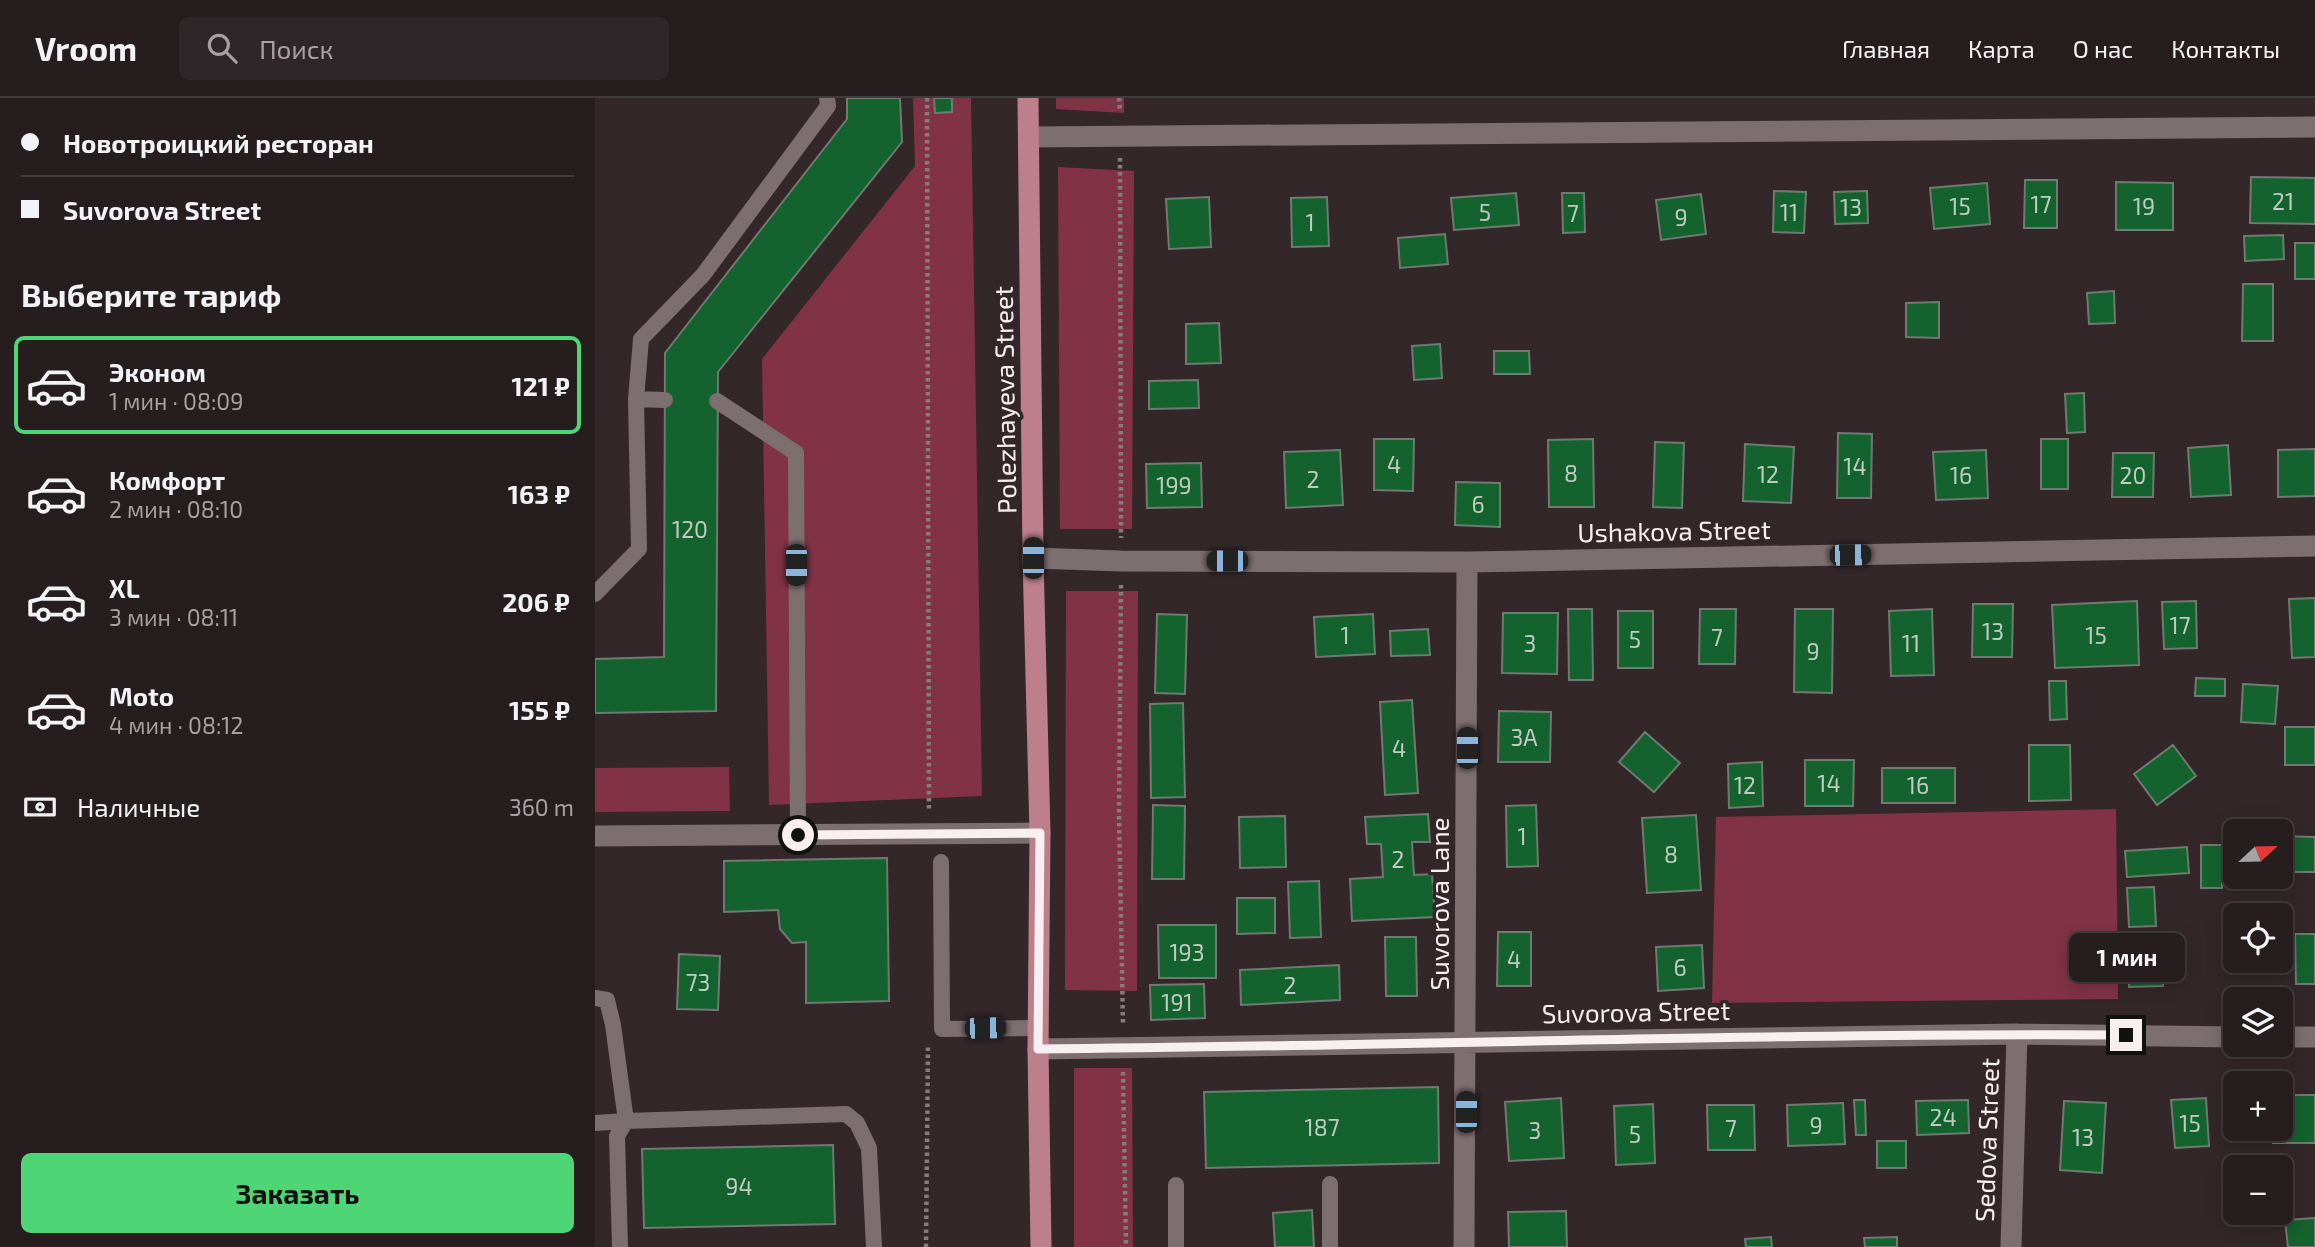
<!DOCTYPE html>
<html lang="ru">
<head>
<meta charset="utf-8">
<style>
	body { margin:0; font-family:"Exo 2",sans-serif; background:#2e2628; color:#f1f3f6; height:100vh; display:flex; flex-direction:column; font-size:26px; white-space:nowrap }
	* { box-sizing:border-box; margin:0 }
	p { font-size:23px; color:#a4a2a4 }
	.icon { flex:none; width:38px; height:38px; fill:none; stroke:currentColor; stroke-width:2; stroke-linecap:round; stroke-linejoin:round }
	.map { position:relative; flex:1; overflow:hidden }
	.sheet { display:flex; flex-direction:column; background:#261d1f; width:595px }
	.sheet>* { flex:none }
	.guide { display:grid; align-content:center; height:154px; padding:0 21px; background:#261d1f }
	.needle { width:46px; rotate:68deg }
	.tools { position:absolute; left:1628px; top:721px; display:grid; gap:14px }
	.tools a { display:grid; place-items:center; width:70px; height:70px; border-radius:10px; background:#261d1f; box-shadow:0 4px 18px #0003,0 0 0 2px #423b3d; font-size:35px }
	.end { position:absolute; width:32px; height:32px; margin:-16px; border:9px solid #f8eff0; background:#111; box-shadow:0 0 0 4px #111 }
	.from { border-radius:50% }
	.bubble { position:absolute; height:49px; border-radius:10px; background:#261d1f; box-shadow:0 4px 18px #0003,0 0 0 2px #423b3d; font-size:23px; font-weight:700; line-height:49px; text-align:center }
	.car { position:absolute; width:21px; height:42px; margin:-21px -10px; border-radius:9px; box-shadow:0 0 5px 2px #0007; background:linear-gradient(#222 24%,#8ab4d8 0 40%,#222 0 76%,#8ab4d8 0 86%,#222 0) }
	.guide b { display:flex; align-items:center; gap:24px; height:66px; font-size:26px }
	.guide b+b { border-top:2px solid #423b3d }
	.guide i { width:18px; height:18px; background:#f1f3f6 }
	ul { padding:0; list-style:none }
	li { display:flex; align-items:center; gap:21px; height:98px; margin:0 14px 10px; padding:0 7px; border:4px solid transparent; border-radius:10px }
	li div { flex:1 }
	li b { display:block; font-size:26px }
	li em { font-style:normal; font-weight:700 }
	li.current { border-color:#4ed676 }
	li>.icon { width:63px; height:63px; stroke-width:1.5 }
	h2 { padding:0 21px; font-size:32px; line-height:84px }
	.pay { display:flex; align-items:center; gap:18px; height:77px; padding:0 21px; font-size:26px }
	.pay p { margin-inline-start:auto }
	.action { display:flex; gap:14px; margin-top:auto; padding:14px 21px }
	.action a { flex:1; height:80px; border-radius:10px; background:#4ed676; color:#111; font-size:28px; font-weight:700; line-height:80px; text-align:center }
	header { display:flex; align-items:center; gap:42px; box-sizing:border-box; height:98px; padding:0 35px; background:#261d1f; border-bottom:2px solid #423b3d }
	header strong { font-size:33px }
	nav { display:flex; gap:38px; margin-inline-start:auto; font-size:24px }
	.search { width:490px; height:63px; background:#2e2628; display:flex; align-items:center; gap:18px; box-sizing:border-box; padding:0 24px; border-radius:10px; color:#a4a2a4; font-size:26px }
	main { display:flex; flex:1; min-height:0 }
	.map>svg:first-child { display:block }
</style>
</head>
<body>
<header>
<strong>Vroom</strong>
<div class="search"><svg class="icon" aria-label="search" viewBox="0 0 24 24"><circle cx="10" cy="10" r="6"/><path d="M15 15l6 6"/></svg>Поиск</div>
<nav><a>Главная</a><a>Карта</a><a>О нас</a><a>Контакты</a></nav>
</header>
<main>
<section class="sheet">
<div class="guide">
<b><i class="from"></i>Новотроицкий ресторан</b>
<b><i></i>Suvorova Street</b>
</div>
<h2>Выберите тариф</h2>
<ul>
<li class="current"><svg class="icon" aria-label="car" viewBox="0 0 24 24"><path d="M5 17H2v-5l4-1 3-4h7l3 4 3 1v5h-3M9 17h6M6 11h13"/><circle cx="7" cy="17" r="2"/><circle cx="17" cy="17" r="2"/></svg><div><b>Эконом</b><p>1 мин · 08:09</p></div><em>121 ₽</em></li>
<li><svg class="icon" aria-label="car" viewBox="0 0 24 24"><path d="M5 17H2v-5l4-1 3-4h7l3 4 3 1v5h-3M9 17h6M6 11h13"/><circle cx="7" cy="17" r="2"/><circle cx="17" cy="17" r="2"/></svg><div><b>Комфорт</b><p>2 мин · 08:10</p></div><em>163 ₽</em></li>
<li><svg class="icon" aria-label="car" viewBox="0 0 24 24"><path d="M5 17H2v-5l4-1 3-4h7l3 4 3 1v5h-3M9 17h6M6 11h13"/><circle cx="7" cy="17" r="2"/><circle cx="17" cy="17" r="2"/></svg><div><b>XL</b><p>3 мин · 08:11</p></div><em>206 ₽</em></li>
<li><svg class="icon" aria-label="car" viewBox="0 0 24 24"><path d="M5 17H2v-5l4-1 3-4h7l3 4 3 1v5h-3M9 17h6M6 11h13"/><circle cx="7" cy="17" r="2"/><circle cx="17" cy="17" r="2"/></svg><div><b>Moto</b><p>4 мин · 08:12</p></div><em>155 ₽</em></li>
</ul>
<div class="pay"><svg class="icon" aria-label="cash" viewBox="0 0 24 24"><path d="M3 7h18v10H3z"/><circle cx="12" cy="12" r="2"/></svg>Наличные<p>360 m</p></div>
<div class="action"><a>Заказать</a></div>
</section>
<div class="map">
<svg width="1720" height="1149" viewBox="0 0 1720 1149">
	<rect width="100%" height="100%" fill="#332729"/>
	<path fill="#813246" d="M 318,0 L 376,0 L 387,698 L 174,707 L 167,261 L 320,68 Z
		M 461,0 L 529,0 L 529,15 L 461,11 Z
		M 463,69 L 539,73 L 537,431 L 465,431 Z
		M 471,493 L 543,493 L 542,893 L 470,892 Z
		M 134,669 L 135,713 L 0,714 L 0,670 Z
		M 1521,711 L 1523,901 L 1117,905 L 1121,719 Z
		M 479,970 L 537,970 L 538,1149 L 479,1149 Z"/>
	<path fill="#14622e" stroke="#6f7a71" stroke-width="2" d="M 252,0 L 305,0 L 307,44 L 123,274 L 121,613 L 0,615 L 0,561 L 69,559 L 70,255 L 252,21 Z
		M 339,0 L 357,0 L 357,14 L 340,15 Z
		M 1656,79 L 1720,80 L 1720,126 L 1655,125 Z
		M 1430,82 L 1462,82 L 1462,130 L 1429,130 Z
		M 1521,84 L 1578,85 L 1578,132 L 1521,132 Z
		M 1392,85 L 1395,126 L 1339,131 L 1335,90 Z
		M 1179,93 L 1211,94 L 1209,135 L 1178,134 Z
		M 1272,93 L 1273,125 L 1240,126 L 1239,94 Z
		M 921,95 L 924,127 L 859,132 L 856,100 Z
		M 967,95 L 989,95 L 990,134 L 968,135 Z
		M 1106,96 L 1111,136 L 1066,142 L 1061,102 Z
		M 614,99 L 616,149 L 574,151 L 571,101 Z
		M 732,99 L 734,148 L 697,149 L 696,100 Z
		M 850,136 L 853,166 L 805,170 L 803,140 Z
		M 1688,137 L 1689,161 L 1650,163 L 1649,138 Z
		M 1700,145 L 1720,145 L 1720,181 L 1700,181 Z
		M 1648,186 L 1678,186 L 1678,243 L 1647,243 Z
		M 1519,193 L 1520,225 L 1494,226 L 1492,195 Z
		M 1344,204 L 1344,240 L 1311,239 L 1311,205 Z
		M 624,225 L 626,265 L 591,266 L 591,226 Z
		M 845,246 L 847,280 L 819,282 L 817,248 Z
		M 899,253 L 934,253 L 935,276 L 899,276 Z
		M 603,282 L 604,310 L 554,311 L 554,283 Z
		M 1489,295 L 1490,334 L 1472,335 L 1470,296 Z
		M 1243,335 L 1277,336 L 1276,400 L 1242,400 Z
		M 779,341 L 819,341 L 818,393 L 779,392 Z
		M 998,341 L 999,409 L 954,409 L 953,342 Z
		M 1446,341 L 1473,341 L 1473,391 L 1446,391 Z
		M 1060,344 L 1089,345 L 1087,410 L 1058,409 Z
		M 1150,346 L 1199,349 L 1196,405 L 1148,403 Z
		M 1633,347 L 1636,397 L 1596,399 L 1593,350 Z
		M 1720,351 L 1720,398 L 1683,399 L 1683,352 Z
		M 745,352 L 748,407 L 691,410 L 689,354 Z
		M 1391,352 L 1393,400 L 1341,402 L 1338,354 Z
		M 1518,355 L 1559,355 L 1558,399 L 1517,399 Z
		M 606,365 L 607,409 L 552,410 L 551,366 Z
		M 861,384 L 905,385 L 905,429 L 860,427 Z
		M 1720,500 L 1720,559 L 1697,560 L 1694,501 Z
		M 1542,503 L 1544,567 L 1460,570 L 1457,507 Z
		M 1601,503 L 1602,550 L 1569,551 L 1567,504 Z
		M 1378,506 L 1418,506 L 1417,559 L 1377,559 Z
		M 973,511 L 997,511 L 998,582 L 974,582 Z
		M 1105,511 L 1141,511 L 1140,566 L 1104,566 Z
		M 1200,511 L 1238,511 L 1237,595 L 1199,594 Z
		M 1337,511 L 1339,577 L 1296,578 L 1294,513 Z
		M 1023,513 L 1058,513 L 1058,570 L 1023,570 Z
		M 908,515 L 963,515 L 962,576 L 907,575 Z
		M 562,516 L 592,517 L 590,596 L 560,595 Z
		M 778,516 L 780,556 L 721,559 L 719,519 Z
		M 833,531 L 835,557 L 796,558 L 795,533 Z
		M 1601,580 L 1630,581 L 1630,598 L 1600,598 Z
		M 1454,583 L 1471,583 L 1472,621 L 1455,622 Z
		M 1648,586 L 1683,588 L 1680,626 L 1646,624 Z
		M 817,602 L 823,695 L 790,697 L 785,604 Z
		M 588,605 L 590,699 L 556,700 L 555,606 Z
		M 904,613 L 956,614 L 955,664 L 903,664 Z
		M 1690,629 L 1720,629 L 1720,667 L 1690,667 Z
		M 1050,634 L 1085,665 L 1059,694 L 1024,664 Z
		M 1434,647 L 1475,647 L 1476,702 L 1434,703 Z
		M 1578,647 L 1601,678 L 1562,707 L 1539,676 Z
		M 1210,662 L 1259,662 L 1258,708 L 1210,708 Z
		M 1167,664 L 1168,708 L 1134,710 L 1133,666 Z
		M 1287,670 L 1360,670 L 1360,705 L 1287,705 Z
		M 558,707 L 590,708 L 589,781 L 557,781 Z
		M 941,707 L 943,768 L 912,769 L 911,708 Z
		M 833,716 L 835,744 L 817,744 L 819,777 L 837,776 L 840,819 L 757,823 L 755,781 L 788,779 L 786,746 L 772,746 L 770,719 Z
		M 1101,717 L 1106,792 L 1052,795 L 1047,720 Z
		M 690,718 L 691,769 L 645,770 L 644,719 Z
		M 1685,738 L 1720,739 L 1720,774 L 1685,774 Z
		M 1606,747 L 1627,747 L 1627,790 L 1606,790 Z
		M 1592,749 L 1594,775 L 1532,779 L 1530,753 Z
		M 292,760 L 294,903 L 211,905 L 211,844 L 197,845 L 185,831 L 183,812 L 129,814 L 129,763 Z
		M 724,783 L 726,839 L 695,840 L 693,784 Z
		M 1559,789 L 1561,828 L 1534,829 L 1532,790 Z
		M 642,800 L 680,800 L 680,835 L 642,836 Z
		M 563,827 L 621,827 L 621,880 L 564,880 Z
		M 903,834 L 936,834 L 936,888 L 902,888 Z
		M 1700,836 L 1720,836 L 1720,886 L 1701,886 Z
		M 790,839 L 821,839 L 822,898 L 791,898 Z
		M 1567,840 L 1568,888 L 1534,889 L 1532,841 Z
		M 1107,847 L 1109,890 L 1063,893 L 1061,849 Z
		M 84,856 L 125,858 L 123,912 L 82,911 Z
		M 744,867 L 745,902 L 646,907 L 645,872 Z
		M 609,886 L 610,920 L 556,922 L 555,887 Z
		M 843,989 L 844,1065 L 611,1070 L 609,994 Z
		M 1634,994 L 1640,994 L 1640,1031 L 1660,1031 L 1660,1037 L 1634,1037 Z
		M 1685,997 L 1720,997 L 1720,1045 L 1678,1045 L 1678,1031 L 1685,1031 Z
		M 966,1000 L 969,1060 L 914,1063 L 910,1004 Z
		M 1611,1000 L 1614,1048 L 1580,1050 L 1576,1002 Z
		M 1259,1002 L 1270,1002 L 1271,1037 L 1261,1037 Z
		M 1373,1002 L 1374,1035 L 1322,1037 L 1321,1003 Z
		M 1469,1003 L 1511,1005 L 1507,1075 L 1465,1072 Z
		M 1248,1005 L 1250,1046 L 1193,1048 L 1192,1007 Z
		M 1058,1006 L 1060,1065 L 1021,1067 L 1019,1008 Z
		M 1112,1007 L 1159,1007 L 1160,1052 L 1113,1052 Z
		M 1282,1043 L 1311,1043 L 1311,1070 L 1282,1070 Z
		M 238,1047 L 240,1126 L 49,1130 L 47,1051 Z
		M 1681,1065 L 1682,1069 L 1640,1069 L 1640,1088 L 1639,1067 Z
		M 717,1112 L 719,1149 L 680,1149 L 678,1115 Z
		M 971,1113 L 972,1149 L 914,1149 L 913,1114 Z
		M 1720,1120 L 1720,1149 L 1693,1149 L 1690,1122 Z
		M 1176,1139 L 1177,1149 L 1151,1149 L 1150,1141 Z
		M 1302,1139 L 1302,1149 L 1270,1149 L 1269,1140 Z"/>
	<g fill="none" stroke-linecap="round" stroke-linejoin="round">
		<path stroke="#867b7d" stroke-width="4.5" stroke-dasharray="3.5 3.5" stroke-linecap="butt" d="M 332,0 L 334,711
			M 524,0 L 525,13
			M 525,60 L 526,440
			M 526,487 L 524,715 L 528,927
			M 528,974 L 531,1149
			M 331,1149 L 333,947"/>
		<path stroke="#7d6e70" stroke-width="16" d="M 41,301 L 70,302
			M 122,303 L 201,355 L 203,737
			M 0,496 L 44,451 L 41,301 L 46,241 L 108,177 L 233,8 L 232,0
			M 346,764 L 347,931 L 443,930
			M 0,900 L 12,902 L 18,927 L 31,1023 L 0,1025
			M 735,1086 L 735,1149
			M 581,1087 L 581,1149
			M 25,1149 L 22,1038 L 31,1023 L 251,1016 L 262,1025 L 274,1050 L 279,1149"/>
		<path stroke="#7d6e70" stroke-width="21" d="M 434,39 L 1720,29
			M 438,460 L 526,463 L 872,464 L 1720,448
			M 0,738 L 445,735
			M 1685,939 L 1720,939
			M 443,951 L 1422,936 L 1640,939
			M 869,1149 L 872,464
			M 1416,1149 L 1422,936"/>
		<path stroke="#bd7f8b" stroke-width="21" d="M 433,0 L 438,460 L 445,735 L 443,951 L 446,1149"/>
	</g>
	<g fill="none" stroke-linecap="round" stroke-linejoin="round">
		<path stroke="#f8eff0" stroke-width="9" d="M 203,737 L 445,735 L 443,951 C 806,948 1168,935 1531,937"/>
	</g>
	<g text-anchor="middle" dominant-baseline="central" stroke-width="7" stroke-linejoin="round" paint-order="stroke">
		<g font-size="23" fill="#bfccc0">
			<text x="1688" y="103">21</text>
			<text x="1446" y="106">17</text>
			<text x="1365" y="108">15</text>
			<text x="1549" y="108">19</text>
			<text x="1256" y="109">13</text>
			<text x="890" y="114">5</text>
			<text x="1194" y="114">11</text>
			<text x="978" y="115">7</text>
			<text x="1086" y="119">9</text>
			<text x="715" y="124">1</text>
			<text x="799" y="366">4</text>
			<text x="1260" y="368">14</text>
			<text x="976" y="375">8</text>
			<text x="1173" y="376">12</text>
			<text x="1366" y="377">16</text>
			<text x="1538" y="377">20</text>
			<text x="718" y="381">2</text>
			<text x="579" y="387">199</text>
			<text x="883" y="406">6</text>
			<text x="95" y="431">120</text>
			<text x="1585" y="527">17</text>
			<text x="1398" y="533">13</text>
			<text x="750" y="537">1</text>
			<text x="1501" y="537">15</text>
			<text x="1122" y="539">7</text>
			<text x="1040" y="541">5</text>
			<text x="935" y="545">3</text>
			<text x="1316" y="545">11</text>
			<text x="1218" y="553">9</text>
			<text x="929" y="639">3А</text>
			<text x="804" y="650">4</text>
			<text x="1234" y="685">14</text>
			<text x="1150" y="687">12</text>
			<text x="1323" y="687">16</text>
			<text x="927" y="738">1</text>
			<text x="1076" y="756">8</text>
			<text x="803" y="761">2</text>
			<text x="592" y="854">193</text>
			<text x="919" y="861">4</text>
			<text x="1085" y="869">6</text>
			<text x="103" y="884">73</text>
			<text x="695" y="887">2</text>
			<text x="582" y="904">191</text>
			<text x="1348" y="1019">24</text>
			<text x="1595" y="1025">15</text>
			<text x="1221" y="1027">9</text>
			<text x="727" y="1029">187</text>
			<text x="1136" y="1030">7</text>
			<text x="940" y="1032">3</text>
			<text x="1040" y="1036">5</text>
			<text x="1488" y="1039">13</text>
			<text x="144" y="1088">94</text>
		</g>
		<g font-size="26" fill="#f8eff0" stroke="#332729">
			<text transform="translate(409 302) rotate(-91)">Polezhayeva Street</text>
			<text transform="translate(1079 432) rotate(-1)">Ushakova Street</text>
			<text transform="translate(843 806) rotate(-90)">Suvorova Lane</text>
			<text transform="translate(1041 913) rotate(-1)">Suvorova Street</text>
			<text transform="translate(1391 1042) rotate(-88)">Sedova Street</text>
		</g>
	</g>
</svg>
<div class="tools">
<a><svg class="needle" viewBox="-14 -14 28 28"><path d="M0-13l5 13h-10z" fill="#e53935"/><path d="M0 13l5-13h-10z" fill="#a4a2a4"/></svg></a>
<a><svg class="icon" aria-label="locate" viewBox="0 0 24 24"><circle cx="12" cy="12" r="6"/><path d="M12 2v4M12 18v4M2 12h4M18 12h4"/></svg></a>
<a><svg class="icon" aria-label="layers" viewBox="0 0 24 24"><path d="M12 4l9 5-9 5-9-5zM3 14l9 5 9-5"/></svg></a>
<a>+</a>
<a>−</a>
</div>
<i class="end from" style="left:203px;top:737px"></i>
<i class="end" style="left:1531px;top:937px"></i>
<div class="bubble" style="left:1474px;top:835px;width:116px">1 мин</div>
<i class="car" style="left:1255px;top:457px;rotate:89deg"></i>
<i class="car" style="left:438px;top:460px;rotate:0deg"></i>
<i class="car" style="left:632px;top:463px;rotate:270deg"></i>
<i class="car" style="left:201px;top:467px;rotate:180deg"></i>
<i class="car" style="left:872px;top:650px;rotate:0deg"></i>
<i class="car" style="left:390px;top:930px;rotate:89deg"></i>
<i class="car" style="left:871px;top:1014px;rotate:0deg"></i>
</div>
</main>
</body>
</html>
